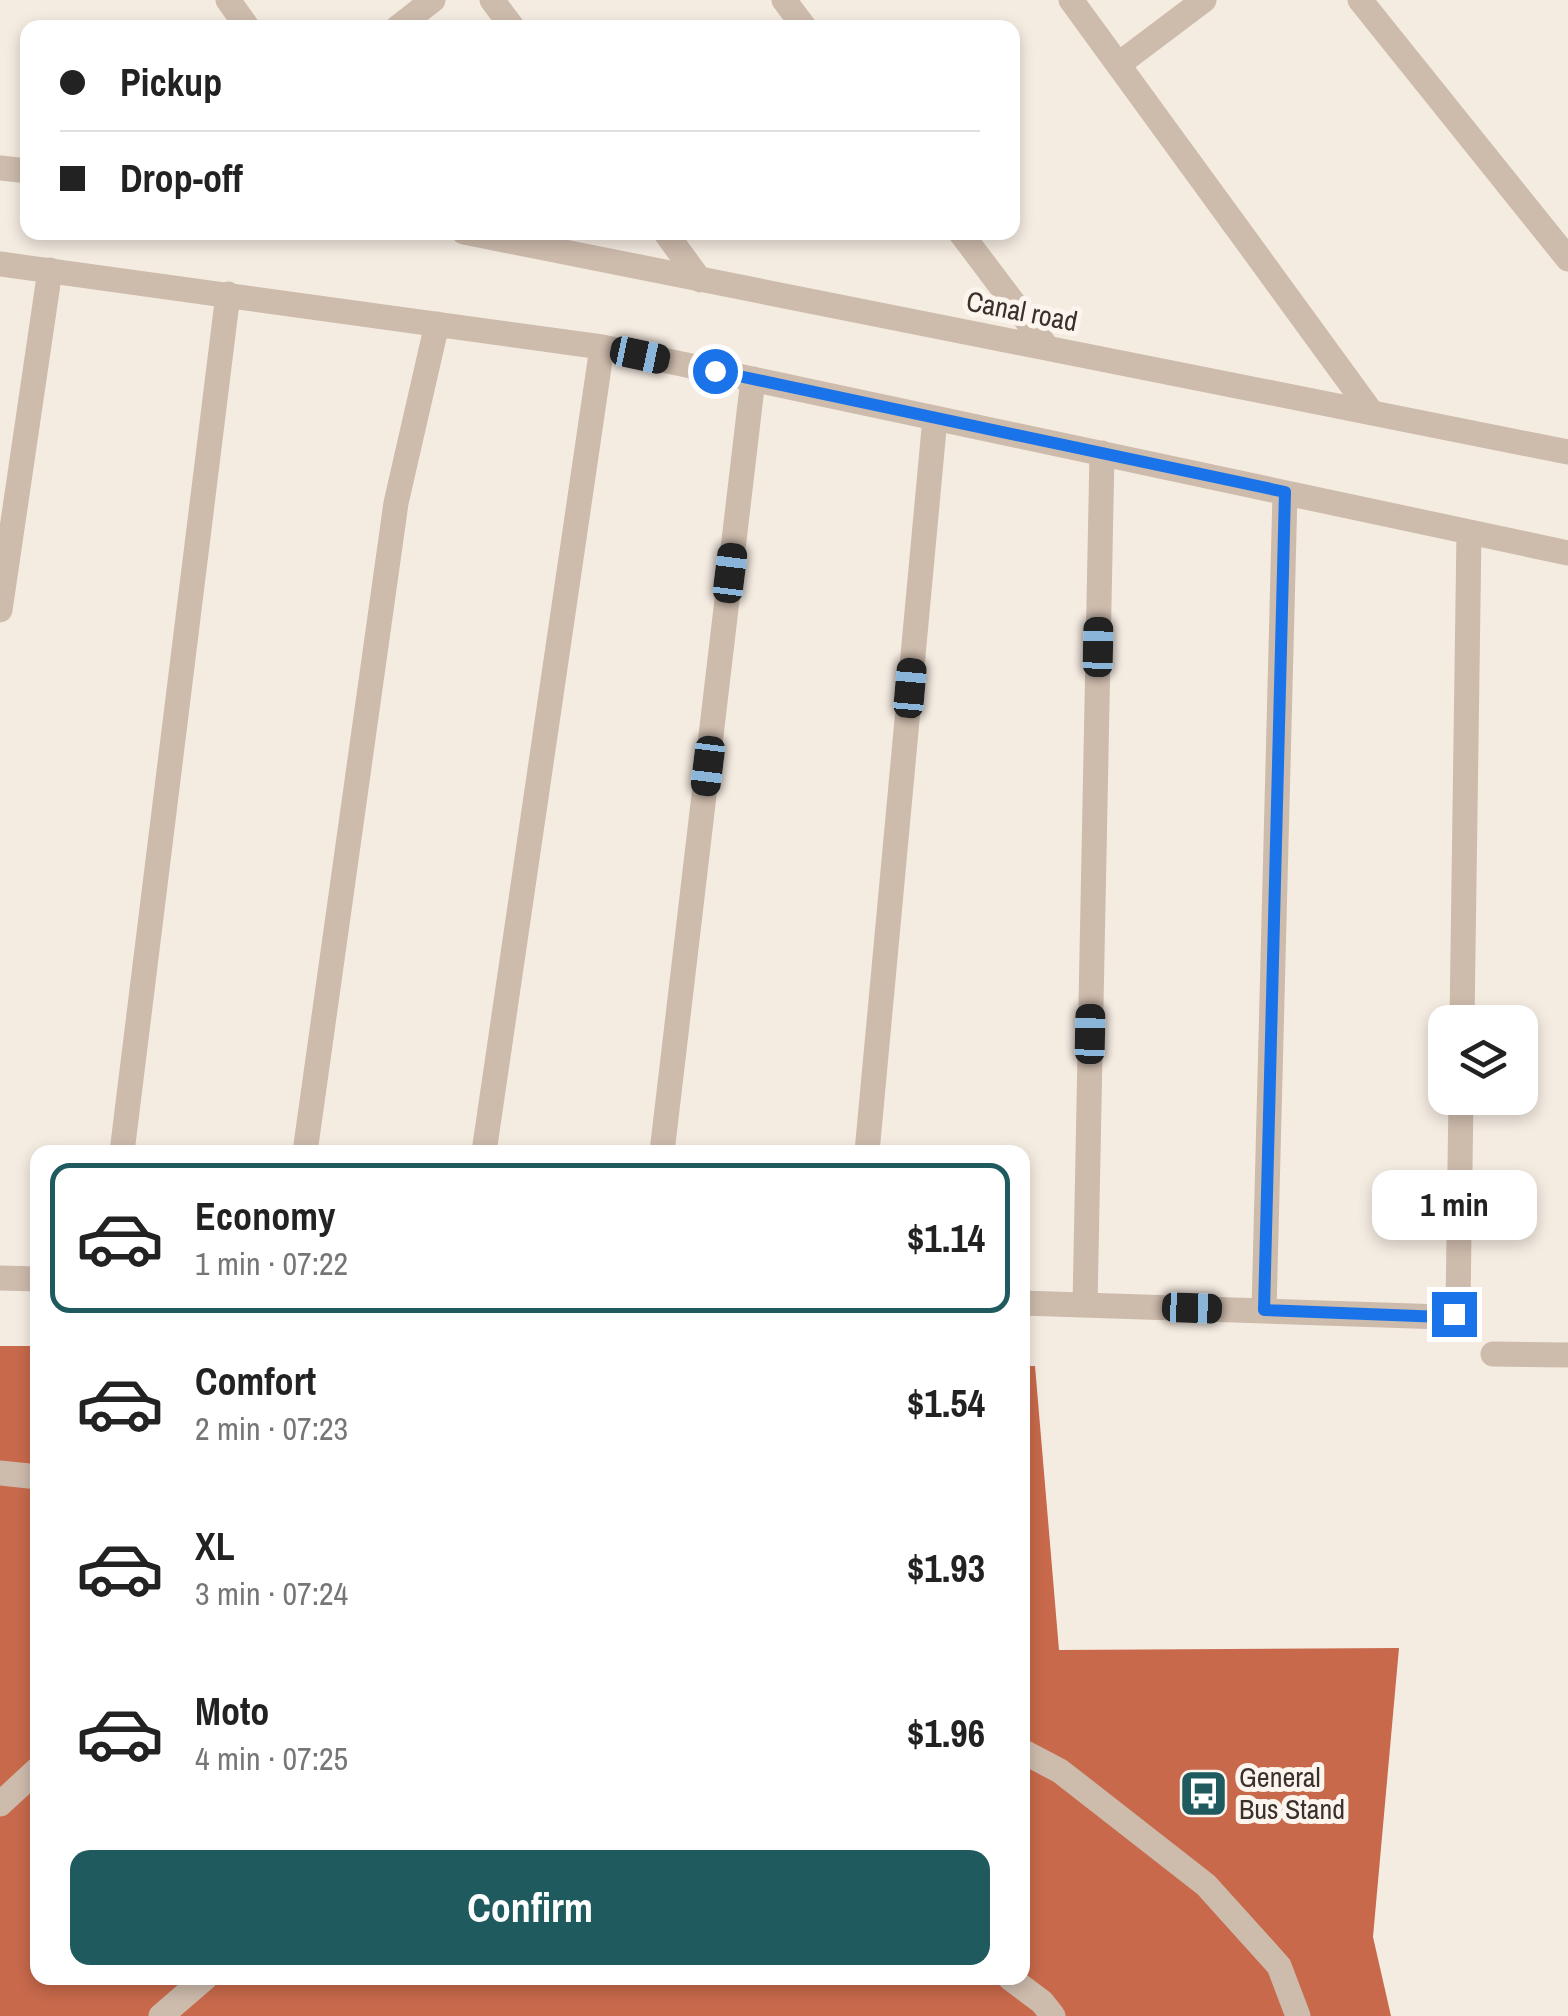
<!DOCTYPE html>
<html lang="en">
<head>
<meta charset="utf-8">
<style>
	body { margin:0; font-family:"Archivo Narrow",sans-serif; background:#f2f2f2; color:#222; height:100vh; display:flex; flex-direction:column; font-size:38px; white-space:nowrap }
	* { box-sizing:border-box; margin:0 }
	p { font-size:32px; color:#767676 }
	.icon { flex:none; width:55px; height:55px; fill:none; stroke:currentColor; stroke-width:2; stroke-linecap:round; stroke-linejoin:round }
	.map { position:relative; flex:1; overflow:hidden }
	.panel { position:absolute; left:30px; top:1145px; width:1000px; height:840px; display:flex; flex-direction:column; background:#fff; border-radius:20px; box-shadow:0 5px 15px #0003 }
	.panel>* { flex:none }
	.hud { position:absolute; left:20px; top:20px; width:1000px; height:220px; border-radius:20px; box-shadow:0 5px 15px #0003; display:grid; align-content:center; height:220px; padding:0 40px; background:#fff }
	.buttons { position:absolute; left:1428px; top:1005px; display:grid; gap:20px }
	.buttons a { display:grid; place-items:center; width:110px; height:110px; border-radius:20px; background:#fff; box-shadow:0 5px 15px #0003; font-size:50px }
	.end { position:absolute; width:45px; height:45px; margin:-22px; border:12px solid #1a73e8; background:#fff; box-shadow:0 0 0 5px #fff }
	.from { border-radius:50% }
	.bubble { position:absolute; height:70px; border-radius:20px; background:#fff; box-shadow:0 5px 15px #0003; font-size:32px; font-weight:700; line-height:70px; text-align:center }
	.car { position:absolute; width:30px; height:60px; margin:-30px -15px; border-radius:12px; box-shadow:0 0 8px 2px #0007; background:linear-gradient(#222 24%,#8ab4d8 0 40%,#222 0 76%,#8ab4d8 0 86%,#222 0) }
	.hud b { display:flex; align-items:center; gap:35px; height:95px; font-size:38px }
	.hud b+b { border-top:2px solid #e0e0e0 }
	.hud i { width:25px; height:25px; background:#222 }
	ul { padding:18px 0 0; list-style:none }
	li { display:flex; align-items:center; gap:30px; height:150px; margin:0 20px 15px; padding:0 20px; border:5px solid transparent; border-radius:20px }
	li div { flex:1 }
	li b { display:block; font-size:38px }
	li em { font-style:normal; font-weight:700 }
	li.selected { border-color:#1f5a5e }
	li>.icon { width:90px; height:90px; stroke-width:1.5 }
	.cta { display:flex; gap:20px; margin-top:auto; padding:20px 40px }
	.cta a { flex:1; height:115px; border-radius:20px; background:#1f5a5e; color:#fff; font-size:40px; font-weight:700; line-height:115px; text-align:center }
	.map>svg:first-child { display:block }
</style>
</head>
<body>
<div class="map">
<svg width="1568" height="2016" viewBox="0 0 1568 2016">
	<rect width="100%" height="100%" fill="#f4ebe1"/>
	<path fill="#c8694b" d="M 0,1346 L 38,1346 L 38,1978 L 1022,1978 L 1022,1366 L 1035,1366 L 1059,1650 L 1399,1648 L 1373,1937 L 1391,2016 L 0,2016 Z"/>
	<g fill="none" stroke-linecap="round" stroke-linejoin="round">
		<path stroke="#cdbbac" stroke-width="25" d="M 228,0 L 248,28
			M 492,0 L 513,28
			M 784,0 L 805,28
			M 1071,0 L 1372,413
			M 1360,0 L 1568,259
			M 397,28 L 433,0
			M 1119,64 L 1204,0
			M 0,168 L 28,171
			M 464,232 L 1568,452
			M 665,232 L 700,280
			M 960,232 L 1046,346
			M 0,264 L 602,347 L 1568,553
			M 0,610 L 50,270
			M 1462,1022 L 1469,532
			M 122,1152 L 228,294
			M 305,1152 L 396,503 L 437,324
			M 484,1152 L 602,347
			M 662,1152 L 753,379
			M 867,1152 L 935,418
			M 0,1278 L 38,1279
			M 1022,1303 L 1443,1317 L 1454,1314 L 1458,1305 L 1461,1098
			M 1085,1305 L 1102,453
			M 1264,1310 L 1285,493
			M 1493,1354 L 1568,1355
			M 0,1473 L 38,1477
			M 1022,1751 L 1060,1771 L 1206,1885 L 1279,1966 L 1298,2016
			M 0,1804 L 38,1769
			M 1010,1978 L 1042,2002 L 1053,2016
			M 161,2016 L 205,1978"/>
	</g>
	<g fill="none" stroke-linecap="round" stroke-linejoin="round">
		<path stroke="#1a73e8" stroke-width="12" d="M 715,371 L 1285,492 L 1264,1310 L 1443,1317 L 1454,1314"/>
	</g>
	<defs>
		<symbol id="bus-square" viewBox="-11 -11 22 22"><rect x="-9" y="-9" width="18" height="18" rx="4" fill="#1f5a5e" stroke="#fbf5ee"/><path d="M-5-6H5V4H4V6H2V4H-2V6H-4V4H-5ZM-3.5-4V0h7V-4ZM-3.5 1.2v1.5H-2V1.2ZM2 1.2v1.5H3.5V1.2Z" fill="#fff"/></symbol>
	</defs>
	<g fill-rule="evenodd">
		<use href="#bus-square" x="1176" y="1766" width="55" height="55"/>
	</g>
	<g text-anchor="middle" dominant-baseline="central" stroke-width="10" stroke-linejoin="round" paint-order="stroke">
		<g font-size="28" fill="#3b302b" stroke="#fbf5ee">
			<text transform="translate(1022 311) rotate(11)">Canal road</text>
		</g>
		<g font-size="28" fill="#3b302b" stroke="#fbf5ee" text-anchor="start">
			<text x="1239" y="1777">General<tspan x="1239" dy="32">Bus Stand</tspan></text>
		</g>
	</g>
</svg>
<div class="buttons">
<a><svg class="icon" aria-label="layers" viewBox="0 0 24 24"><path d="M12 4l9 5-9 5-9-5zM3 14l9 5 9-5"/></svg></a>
</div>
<i class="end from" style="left:715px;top:371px"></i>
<i class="end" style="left:1454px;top:1314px"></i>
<div class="bubble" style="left:1372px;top:1170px;width:165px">1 min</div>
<i class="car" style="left:640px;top:355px;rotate:102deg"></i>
<i class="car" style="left:730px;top:573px;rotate:7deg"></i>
<i class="car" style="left:1098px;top:647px;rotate:1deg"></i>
<i class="car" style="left:910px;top:688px;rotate:5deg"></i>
<i class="car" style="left:708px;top:766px;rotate:187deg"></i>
<i class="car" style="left:1090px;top:1034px;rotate:1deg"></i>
<i class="car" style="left:1192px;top:1308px;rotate:92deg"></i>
<div class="hud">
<b><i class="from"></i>Pickup</b>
<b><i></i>Drop-off</b>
</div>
<section class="panel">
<ul>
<li class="selected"><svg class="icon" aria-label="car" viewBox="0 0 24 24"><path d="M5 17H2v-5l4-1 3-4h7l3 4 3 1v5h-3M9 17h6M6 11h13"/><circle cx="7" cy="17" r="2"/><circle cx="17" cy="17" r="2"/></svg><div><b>Economy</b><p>1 min · 07:22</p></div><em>$1.14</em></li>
<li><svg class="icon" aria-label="car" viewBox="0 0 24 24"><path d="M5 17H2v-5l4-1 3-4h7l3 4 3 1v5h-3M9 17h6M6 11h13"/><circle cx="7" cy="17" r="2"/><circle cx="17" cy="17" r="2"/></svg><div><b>Comfort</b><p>2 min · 07:23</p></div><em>$1.54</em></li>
<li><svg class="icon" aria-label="car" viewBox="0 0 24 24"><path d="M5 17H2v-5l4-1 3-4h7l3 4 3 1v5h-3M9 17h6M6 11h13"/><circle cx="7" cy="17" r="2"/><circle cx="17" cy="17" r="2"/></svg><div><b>XL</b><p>3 min · 07:24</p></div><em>$1.93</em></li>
<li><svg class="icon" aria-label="car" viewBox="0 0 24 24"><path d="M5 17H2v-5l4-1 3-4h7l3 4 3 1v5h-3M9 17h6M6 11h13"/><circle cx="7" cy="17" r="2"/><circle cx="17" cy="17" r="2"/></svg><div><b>Moto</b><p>4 min · 07:25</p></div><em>$1.96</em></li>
</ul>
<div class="cta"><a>Confirm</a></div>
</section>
</div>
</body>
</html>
